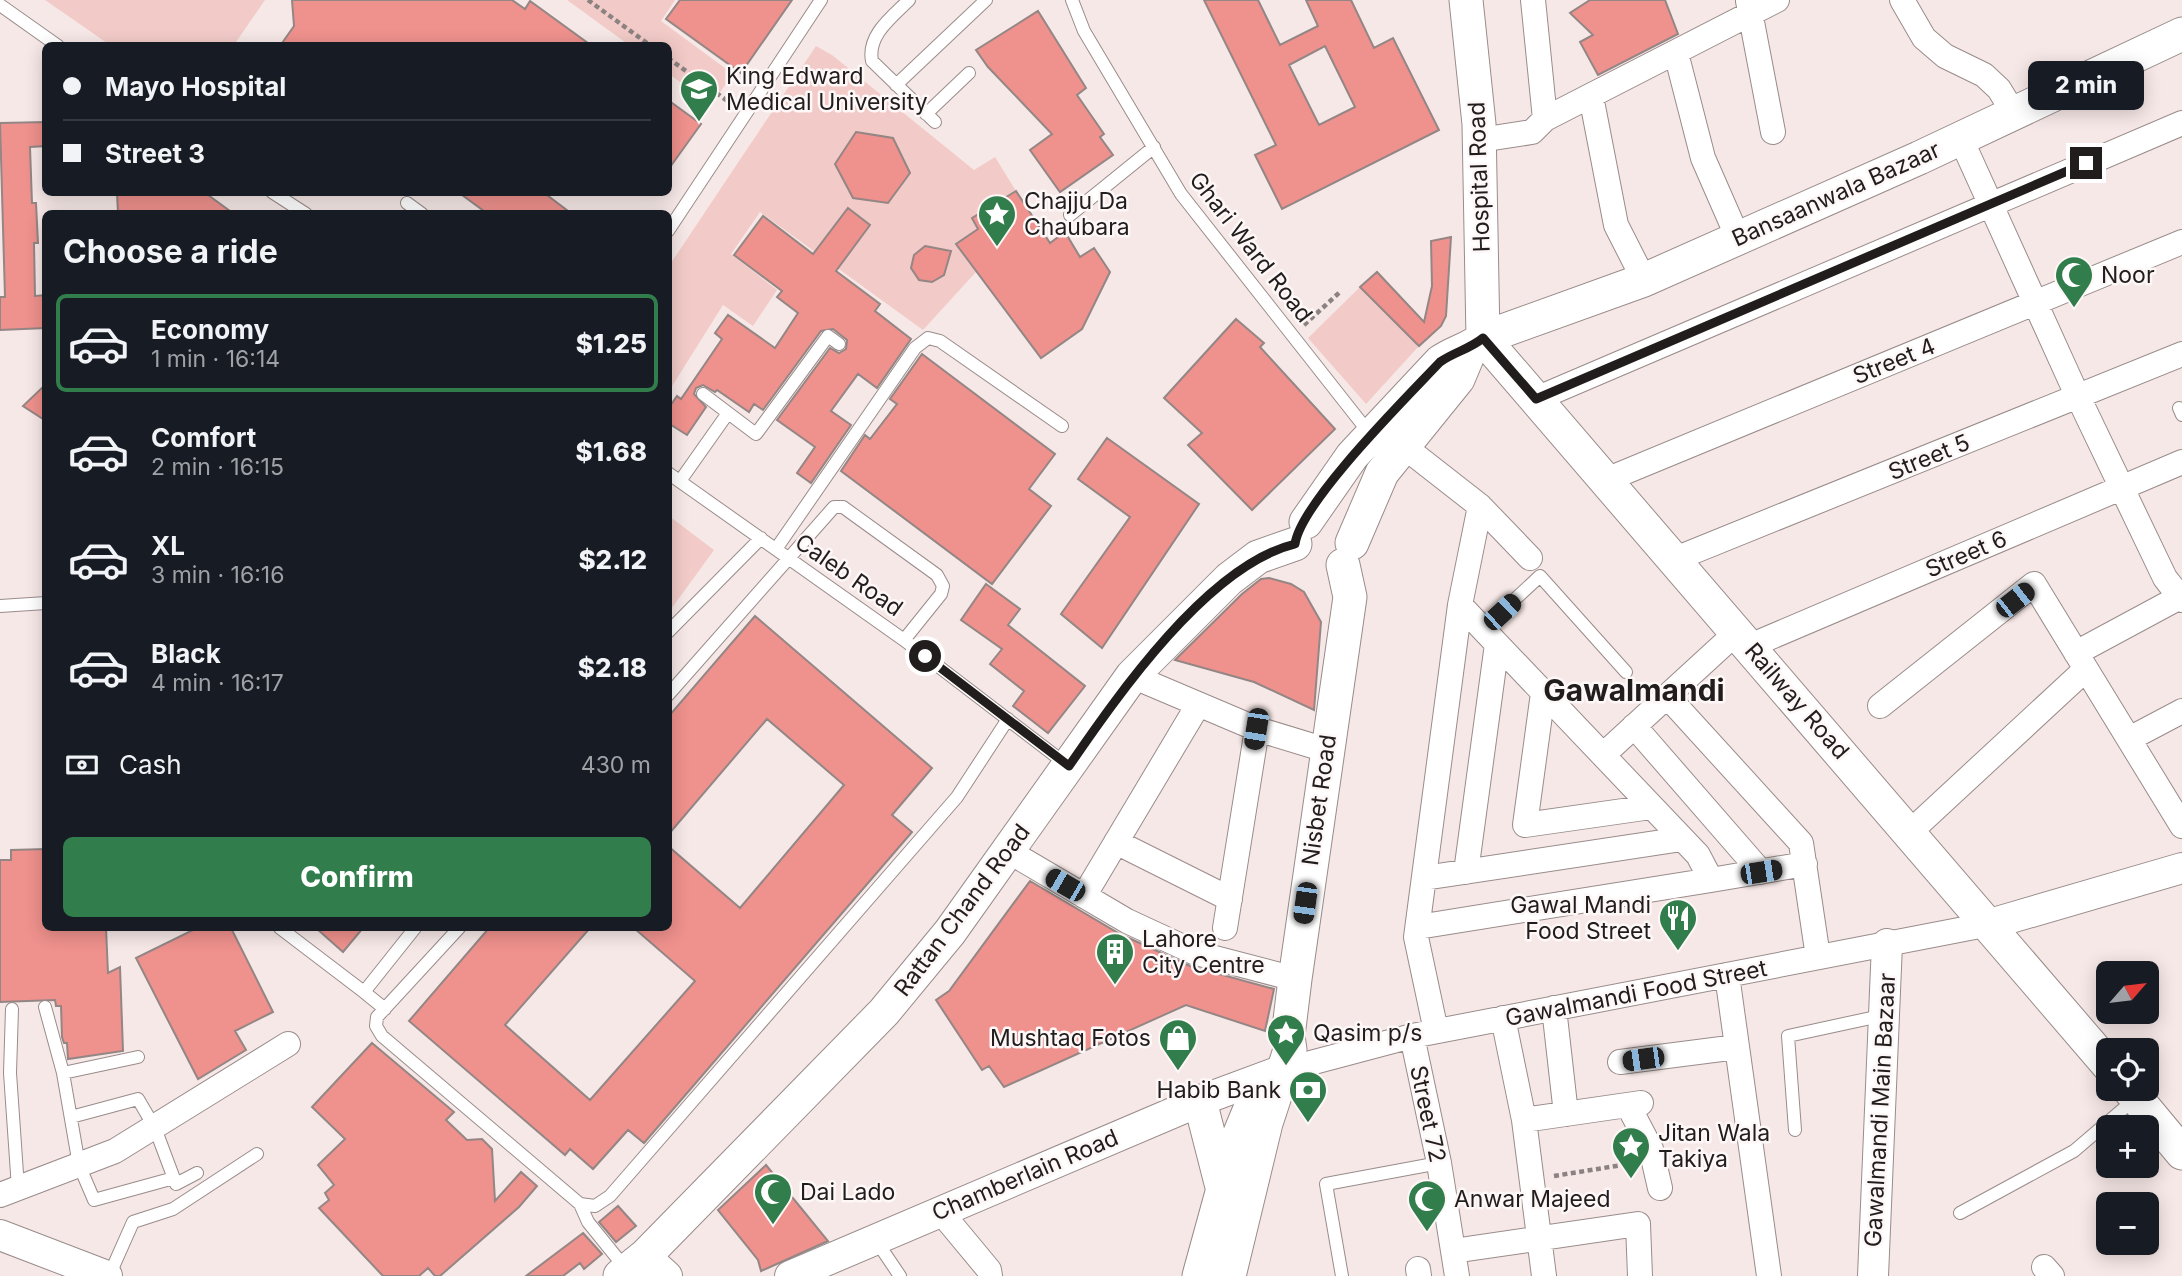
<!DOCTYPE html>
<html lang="en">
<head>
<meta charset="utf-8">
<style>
	body { margin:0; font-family:Inter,sans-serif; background:#20242c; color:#f1f3f6; height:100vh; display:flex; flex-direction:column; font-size:26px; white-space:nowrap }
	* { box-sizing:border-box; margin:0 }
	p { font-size:23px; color:#9ea1a6 }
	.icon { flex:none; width:38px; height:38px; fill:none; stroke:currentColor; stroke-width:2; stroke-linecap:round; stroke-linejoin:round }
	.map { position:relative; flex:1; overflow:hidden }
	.drawer { position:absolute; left:42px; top:210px; width:630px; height:721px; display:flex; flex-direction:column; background:#171b24; border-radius:10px; box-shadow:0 4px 18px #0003 }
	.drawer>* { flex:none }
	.hud { position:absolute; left:42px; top:42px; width:630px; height:154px; border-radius:10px; box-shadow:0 4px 18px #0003; display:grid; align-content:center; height:154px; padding:0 21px; background:#171b24 }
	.needle { width:46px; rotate:62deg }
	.buttons { position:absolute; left:2096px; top:961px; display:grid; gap:14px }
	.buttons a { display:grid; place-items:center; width:63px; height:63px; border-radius:10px; background:#171b24; box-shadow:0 4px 18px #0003; font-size:35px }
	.end { position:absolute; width:32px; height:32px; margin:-16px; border:9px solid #221d1d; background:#fff; box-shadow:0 0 0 4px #fff }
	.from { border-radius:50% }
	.bubble { position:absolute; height:49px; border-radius:10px; background:#171b24; box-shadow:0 4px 18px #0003; font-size:23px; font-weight:800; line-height:49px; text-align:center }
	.car { position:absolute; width:21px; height:42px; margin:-21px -10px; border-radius:9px; box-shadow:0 0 5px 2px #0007; background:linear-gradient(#222 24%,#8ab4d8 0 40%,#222 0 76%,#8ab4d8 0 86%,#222 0) }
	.hud b { display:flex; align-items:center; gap:24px; height:66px; font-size:26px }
	.hud b+b { border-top:2px solid #363941 }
	.hud i { width:18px; height:18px; background:#f1f3f6 }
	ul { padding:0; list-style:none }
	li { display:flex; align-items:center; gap:21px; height:98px; margin:0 14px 10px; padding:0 7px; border:4px solid transparent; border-radius:10px }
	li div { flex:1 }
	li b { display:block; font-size:26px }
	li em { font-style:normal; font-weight:800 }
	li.current { border-color:#317d4b }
	li>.icon { width:63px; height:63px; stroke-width:1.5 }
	h2 { padding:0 21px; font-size:32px; line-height:84px }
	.pay { display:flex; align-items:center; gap:18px; height:77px; padding:0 21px; font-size:26px }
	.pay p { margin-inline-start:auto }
	.button { display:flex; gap:14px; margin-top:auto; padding:14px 21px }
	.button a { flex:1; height:80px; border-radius:10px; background:#317d4b; color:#fff; font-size:28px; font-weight:800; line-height:80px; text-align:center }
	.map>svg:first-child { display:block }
</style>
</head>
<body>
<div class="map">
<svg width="2182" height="1276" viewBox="0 0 2182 1276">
	<rect width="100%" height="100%" fill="#f6e8e6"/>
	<path fill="#f2cbc8" d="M 45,0 L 265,0 L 234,45 L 110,45 Z
		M 567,0 L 675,0 L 661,21 L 733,74 L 711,105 L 669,74 L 668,46 L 629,45 Z
		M 816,46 L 832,55 L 974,170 L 995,157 L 1016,191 L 972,218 L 978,229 L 956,244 L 976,272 L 923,330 L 760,212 L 731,254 L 777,290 L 753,326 L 723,305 L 669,391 L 669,266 Z
		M 1360,287 L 1419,346 L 1366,404 L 1308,338 Z
		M 669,516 L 714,550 L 669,612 Z"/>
	<path fill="#ef918d" stroke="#938685" stroke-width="2" fill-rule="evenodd" d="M 292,0 L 512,0 L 525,9 L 530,1 L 592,46 L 280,46 L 294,26 Z
		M 680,0 L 792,0 L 741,73 L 666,19 Z
		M 1204,0 L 1258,0 L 1280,45 L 1318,26 L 1306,0 L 1351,0 L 1374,48 L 1393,38 L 1439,130 L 1282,209 L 1255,155 L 1276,145 ZM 1325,46 L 1355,107 L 1319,125 L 1289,65 Z
		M 1590,0 L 1665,0 L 1678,34 L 1598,75 L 1580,42 L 1593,35 L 1570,13 Z
		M 1038,11 L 1086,88 L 1077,95 L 1104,134 L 1100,137 L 1113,155 L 1060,192 L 1030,150 L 1052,134 L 988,67 L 976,50 Z
		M 668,100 L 701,124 L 668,170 Z
		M 46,122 L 46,146 L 30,147 L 32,203 L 36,203 L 38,243 L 34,243 L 35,296 L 46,295 L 46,328 L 0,330 L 0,297 L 5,297 L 0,123 Z
		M 856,132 L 893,138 L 910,173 L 888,203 L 853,198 L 835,164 Z
		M 1016,191 L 1050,243 L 1065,232 L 1080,257 L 1094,248 L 1110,272 L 1082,329 L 1041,358 L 956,244 L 978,229 L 972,218 Z
		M 117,192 L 204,192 L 234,214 L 118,214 Z
		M 458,192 L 543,192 L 572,214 L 488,214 Z
		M 848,208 L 870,225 L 836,271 L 880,304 L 875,311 L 911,339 L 877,388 L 858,374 L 831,411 L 851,425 L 811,483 L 797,473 L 815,447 L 777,420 L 830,348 L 839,353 L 846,349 L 847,340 L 833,329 L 821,331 L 763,410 L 754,404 L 749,412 L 717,390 L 715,392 L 703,385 L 696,388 L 694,394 L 706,407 L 687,435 L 668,423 L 668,409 L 677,396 L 681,399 L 722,339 L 715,333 L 728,315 L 775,348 L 798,313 L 777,297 L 782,291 L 734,255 L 763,216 L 813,254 Z
		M 1451,237 L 1446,316 L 1441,326 L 1419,346 L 1360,287 L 1377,272 L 1424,322 L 1432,286 L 1431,241 Z
		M 925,246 L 951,251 L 944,275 L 932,282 L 919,280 L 911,268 L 914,255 Z
		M 1236,319 L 1264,343 L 1260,347 L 1335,429 L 1252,510 L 1188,445 L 1202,433 L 1164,398 Z
		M 922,354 L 1055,454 L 1029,489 L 1051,506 L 992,584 L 841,471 L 865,435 L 870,439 L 897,404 L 890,399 Z
		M 46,384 L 46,421 L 23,406 Z
		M 1107,438 L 1199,504 L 1102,648 L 1061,614 L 1130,517 L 1078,479 Z
		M 1269,578 L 1291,584 L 1304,592 L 1321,622 L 1314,710 L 1254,682 L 1175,660 L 1242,594 L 1261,579 Z
		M 986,584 L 1020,609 L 1008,625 L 1085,686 L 1048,733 L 1013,706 L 1024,691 L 990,664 L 1002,649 L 961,620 Z
		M 755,616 L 932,768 L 892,815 L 912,832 L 644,1143 L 628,1130 L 593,1169 L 570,1149 L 565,1155 L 409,1021 L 489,928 L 590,928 L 505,1025 L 590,1100 L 695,981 L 634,928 L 668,928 L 668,846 L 740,908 L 844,785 L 767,719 L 668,835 L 668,717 Z
		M 46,849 L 46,928 L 106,928 L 108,973 L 120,967 L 123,1051 L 68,1059 L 67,1043 L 64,1043 L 62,1037 L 61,1006 L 56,1006 L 55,1000 L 0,1002 L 0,860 L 11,860 L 11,850 Z
		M 1030,881 L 1120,934 L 1190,966 L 1274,989 L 1265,1031 L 1186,1005 L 1004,1087 L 989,1066 L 982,1070 L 936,1000 L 949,991 Z
		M 197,928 L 231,928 L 273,1012 L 235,1031 L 246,1050 L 198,1079 L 136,958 Z
		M 316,928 L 363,928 L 343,952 Z
		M 372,1043 L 454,1112 L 446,1120 L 467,1140 L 482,1139 L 492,1149 L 495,1201 L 521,1172 L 537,1186 L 519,1207 L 440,1276 L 435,1276 L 428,1268 L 419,1276 L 383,1276 L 319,1208 L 329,1200 L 325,1193 L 334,1185 L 318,1165 L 345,1139 L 312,1107 Z
		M 766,1165 L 828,1241 L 761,1271 L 758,1260 L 718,1210 Z
		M 618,1206 L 636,1226 L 616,1242 L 599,1222 Z
		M 583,1233 L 602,1254 L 584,1269 L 580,1263 L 563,1276 L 526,1276 Z"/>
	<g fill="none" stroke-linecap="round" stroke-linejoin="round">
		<defs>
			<path id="service" d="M 909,0 C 892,17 867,35 872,61 L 935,122
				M 1072,0 L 1084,31 L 1181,194 L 1370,434
				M 0,5 L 58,46
				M 896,85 L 986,0
				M 926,114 L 969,73
				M 272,192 L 306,214
				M 407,203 L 422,214
				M 1070,215 L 1154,147
				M 668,231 L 821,0
				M 703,394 L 756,434 L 828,336 L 839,344
				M 2179,408 L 2182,415
				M 668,473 L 904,640 L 1066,764
				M 680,481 L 728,413
				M 776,549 L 915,348 L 928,338 L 940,341 L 1062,426
				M 0,606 L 46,603
				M 1483,629 L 1540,576 L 1626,672
				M 668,632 L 761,538
				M 668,695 L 834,507 L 843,507 L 937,575 L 943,586 L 941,594 L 904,640
				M 280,928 L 364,992
				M 459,928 L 377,1017 L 376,1026 L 382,1036 L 580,1204 L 595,1206 L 610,1196 L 957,797 L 1008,719
				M 45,1007 L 63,1073 L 79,1165 L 94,1200 L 174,1178
				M 12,1009 L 10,1073 L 18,1188
				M 385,1009 L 364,992 L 415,928
				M 63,1073 L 138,1057
				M 71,1117 L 138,1099 L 155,1128 L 176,1184 L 197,1173
				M 1795,1130 L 1788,1036 L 1885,1015
				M 580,1204 L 588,1222 L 626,1269
				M 1960,1213 L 2074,1151 L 2136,1098
				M 875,1239 L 900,1276
				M 109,1276 L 133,1222 L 173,1209 L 257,1154
				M 1342,1276 L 1326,1184 L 1439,1163"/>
			<path id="minor" d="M 1902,0 L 1924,38 L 1945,56 L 1984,75 L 1999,89 L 2013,112
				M 1748,1 L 1773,132
				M 1676,53 L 1703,158 L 1738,238
				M 1591,96 L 1616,225 L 1644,280
				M 1545,119 L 1777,0
				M 1961,139 L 2072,384 L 2165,578 L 2182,600
				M 1480,140 L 1532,132 L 1545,119 L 1533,0
				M 1536,399 L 2182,123
				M 1402,445 L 1480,506 L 1530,558
				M 1606,480 L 2182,242
				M 1675,559 L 2182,354
				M 1750,646 L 2182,462
				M 2076,653 L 2180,597
				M 1132,676 L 1257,729 L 1326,750
				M 1543,693 L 1525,825 L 1651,807
				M 1667,696 L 1801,843 L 1818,957
				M 1880,706 L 2034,584 L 2182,826
				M 1634,726 L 1761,872
				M 2129,739 L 2182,711
				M 1603,755 L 1737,632
				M 1910,832 L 2086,669
				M 1116,842 L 1230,899
				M 1008,851 L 1127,921 L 1196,953 L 1295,979
				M 1466,872 L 1497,644
				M 1424,878 L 1682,839
				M 1711,880 L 1805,864
				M 1084,896 L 1198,705
				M 1418,927 L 1711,880 L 1698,855 L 1460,605
				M 1225,928 L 1257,729
				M 1727,975 L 1769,1276
				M 1554,1008 L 1566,1114
				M 1503,1018 L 1524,1120 L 1544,1276
				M 1436,1031 L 1416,937 L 1460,605 L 1480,506
				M 1412,1036 L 1439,1163 L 1457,1276
				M 1620,1062 L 1737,1047
				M 1284,1070 L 1412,1036 L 1990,924
				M 1628,1105 L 1651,1149 L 1660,1188
				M 1524,1120 L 1641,1103
				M 0,1195 L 115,1151 L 288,1044
				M 940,1211 L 989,1270 L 990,1276
				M 1453,1251 L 1638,1224 L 1640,1276
				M 2044,1267 L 2052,1276
				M 1418,1269 L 1419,1276"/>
			<path id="tertiary" d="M 1990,924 L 2182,868
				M 0,1235 L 107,1276
				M 645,1256 L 667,1276
				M 790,1276 L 1210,1097 L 1280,1071
				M 1873,1276 L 1887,944"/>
			<path id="secondary" d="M 1306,522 L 1352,456 L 1440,362 C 1454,352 1470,349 1483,338 L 1479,124 L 1466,0
				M 1352,543 L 1382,473 L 1458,379 L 1471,348
				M 2109,1066 L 1483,338 L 1644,280 L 1919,158 L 2182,34
				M 2128,1088 L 2182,1153
				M 1200,1101 L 1222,1187
				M 620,1276 L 645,1256 L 884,1012 L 950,932 L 1132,676 L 1229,579 L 1258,557 L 1295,544
				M 1199,1276 L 1235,1145 L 1257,1092
				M 1229,1276 L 1266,1123 L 1290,1050 L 1288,1036 L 1295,979 L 1350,597 L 1343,565"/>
		</defs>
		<use href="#service" stroke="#998c8b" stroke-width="14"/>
		<use href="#minor" stroke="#998c8b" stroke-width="26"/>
		<use href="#tertiary" stroke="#998c8b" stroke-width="32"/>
		<use href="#secondary" stroke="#998c8b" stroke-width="35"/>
		<path stroke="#8c8281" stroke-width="4.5" stroke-dasharray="5 3.5" stroke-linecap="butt" d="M 588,0 L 651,46
			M 668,58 L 733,105
			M 1304,325 L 1341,291
			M 1554,1176 L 1622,1165"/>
		<use href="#service" stroke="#fff" stroke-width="12"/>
		<use href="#minor" stroke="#fff" stroke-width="24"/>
		<use href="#tertiary" stroke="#fff" stroke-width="30"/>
		<use href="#secondary" stroke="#fff" stroke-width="33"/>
	</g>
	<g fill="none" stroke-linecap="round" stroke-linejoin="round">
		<path stroke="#221d1d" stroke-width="9" d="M 925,656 L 1069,766 C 1118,695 1208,565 1295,544 C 1301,502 1407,397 1440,362 C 1454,352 1470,349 1483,338 L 1536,399 L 2086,163"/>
	</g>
	<defs>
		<symbol id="university-pin" viewBox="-11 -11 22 30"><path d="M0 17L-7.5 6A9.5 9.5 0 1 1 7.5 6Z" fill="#317d4b" stroke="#fdf7f7"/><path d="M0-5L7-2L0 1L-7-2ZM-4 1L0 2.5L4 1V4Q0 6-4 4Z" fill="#fff"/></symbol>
		<symbol id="sight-pin" viewBox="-11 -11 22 30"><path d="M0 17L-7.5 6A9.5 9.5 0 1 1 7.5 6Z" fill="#317d4b" stroke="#fdf7f7"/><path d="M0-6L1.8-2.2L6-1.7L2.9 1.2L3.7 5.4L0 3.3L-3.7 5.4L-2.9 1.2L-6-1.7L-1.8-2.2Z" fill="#fff"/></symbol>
		<symbol id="mosque-pin" viewBox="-11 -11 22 30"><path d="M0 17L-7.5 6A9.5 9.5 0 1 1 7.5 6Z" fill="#317d4b" stroke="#fdf7f7"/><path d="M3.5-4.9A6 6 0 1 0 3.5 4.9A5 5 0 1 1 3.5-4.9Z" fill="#fff"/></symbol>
		<symbol id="restaurant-pin" viewBox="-11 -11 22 30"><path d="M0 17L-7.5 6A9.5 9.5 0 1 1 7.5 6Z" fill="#317d4b" stroke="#fdf7f7"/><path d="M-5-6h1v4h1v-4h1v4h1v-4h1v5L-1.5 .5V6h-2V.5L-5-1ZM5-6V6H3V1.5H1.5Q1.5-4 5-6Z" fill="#fff"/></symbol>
		<symbol id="building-pin" viewBox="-11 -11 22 30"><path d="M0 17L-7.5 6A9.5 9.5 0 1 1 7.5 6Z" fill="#317d4b" stroke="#fdf7f7"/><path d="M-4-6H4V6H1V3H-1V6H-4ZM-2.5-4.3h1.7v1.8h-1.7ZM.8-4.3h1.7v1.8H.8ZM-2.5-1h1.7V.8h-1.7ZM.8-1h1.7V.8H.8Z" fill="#fff"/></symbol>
		<symbol id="shop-pin" viewBox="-11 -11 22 30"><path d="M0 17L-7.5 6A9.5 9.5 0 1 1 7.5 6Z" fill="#317d4b" stroke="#fdf7f7"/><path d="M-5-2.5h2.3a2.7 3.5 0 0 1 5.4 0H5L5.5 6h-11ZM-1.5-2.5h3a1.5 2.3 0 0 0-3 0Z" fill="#fff"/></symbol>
		<symbol id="bank-pin" viewBox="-11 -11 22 30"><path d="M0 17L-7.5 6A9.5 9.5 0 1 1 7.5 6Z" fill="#317d4b" stroke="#fdf7f7"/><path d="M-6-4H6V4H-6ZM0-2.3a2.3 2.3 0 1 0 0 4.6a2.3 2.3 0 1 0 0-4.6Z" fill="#fff"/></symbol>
	</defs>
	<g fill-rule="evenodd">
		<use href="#university-pin" x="677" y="67" width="44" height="60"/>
		<use href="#sight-pin" x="975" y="192" width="44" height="60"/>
		<use href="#mosque-pin" x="2052" y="253" width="44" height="60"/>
		<use href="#restaurant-pin" x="1656" y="896" width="44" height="60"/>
		<use href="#building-pin" x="1093" y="930" width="44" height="60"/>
		<use href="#sight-pin" x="1264" y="1011" width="44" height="60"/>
		<use href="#shop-pin" x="1156" y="1016" width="44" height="60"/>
		<use href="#bank-pin" x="1286" y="1068" width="44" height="60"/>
		<use href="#sight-pin" x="1609" y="1124" width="44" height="60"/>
		<use href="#mosque-pin" x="751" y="1170" width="44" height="60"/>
		<use href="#mosque-pin" x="1405" y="1177" width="44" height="60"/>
	</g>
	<g text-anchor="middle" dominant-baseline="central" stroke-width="5" stroke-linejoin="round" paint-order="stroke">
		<g font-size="23" fill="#221d1d" stroke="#fdf7f7" text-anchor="start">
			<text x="726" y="76">King Edward<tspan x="726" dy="26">Medical University</tspan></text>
			<text x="1024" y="201">Chajju Da<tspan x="1024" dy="26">Chaubara</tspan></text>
			<text x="2101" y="275">Noor</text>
			<text x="1651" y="905" text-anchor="end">Gawal Mandi<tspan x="1651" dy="26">Food Street</tspan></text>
			<text x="1142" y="939">Lahore<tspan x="1142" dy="26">City Centre</tspan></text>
			<text x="1313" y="1033">Qasim p/s</text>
			<text x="1151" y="1038" text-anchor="end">Mushtaq Fotos</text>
			<text x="1281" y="1090" text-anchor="end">Habib Bank</text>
			<text x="1658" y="1133">Jitan Wala<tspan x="1658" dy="26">Takiya</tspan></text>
			<text x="800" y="1192">Dai Lado</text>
			<text x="1454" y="1199">Anwar Majeed</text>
		</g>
		<g font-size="23" fill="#221d1d" stroke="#fdf7f7">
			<text transform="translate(1479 177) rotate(-92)">Hospital Road</text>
			<text transform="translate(1836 194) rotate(-24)">Bansaanwala Bazaar</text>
			<text transform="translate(1251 247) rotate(52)">Ghari Ward Road</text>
			<text transform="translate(1894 361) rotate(-22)">Street 4</text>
			<text transform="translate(1929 457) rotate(-22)">Street 5</text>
			<text transform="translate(1966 554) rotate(-23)">Street 6</text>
			<text transform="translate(849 575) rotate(35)">Caleb Road</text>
			<text transform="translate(1797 701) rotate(49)">Railway Road</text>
			<text transform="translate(1319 800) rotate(-82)">Nisbet Road</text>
			<text transform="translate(962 910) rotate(-53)">Rattan Chand Road</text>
			<text transform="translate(1636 993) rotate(-11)">Gawalmandi Food Street</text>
			<text transform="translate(1880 1110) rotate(-87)">Gawalmandi Main Bazaar</text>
			<text transform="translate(1428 1114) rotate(78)">Street 72</text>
			<text transform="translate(1025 1175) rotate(-23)">Chamberlain Road</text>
		</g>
		<g font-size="30" font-weight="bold" fill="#221d1d" stroke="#fdf7f7">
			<text x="1634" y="690">Gawalmandi</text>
		</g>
	</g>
</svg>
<div class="buttons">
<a><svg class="needle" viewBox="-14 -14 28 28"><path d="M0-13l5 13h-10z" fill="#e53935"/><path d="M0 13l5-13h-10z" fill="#9ea1a6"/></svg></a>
<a><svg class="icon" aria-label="locate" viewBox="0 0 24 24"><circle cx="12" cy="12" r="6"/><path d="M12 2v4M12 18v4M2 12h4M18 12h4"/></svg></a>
<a>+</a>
<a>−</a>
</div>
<i class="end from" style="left:925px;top:656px"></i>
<i class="end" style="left:2086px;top:163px"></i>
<div class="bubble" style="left:2028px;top:61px;width:116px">2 min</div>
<i class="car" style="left:2015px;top:600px;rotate:52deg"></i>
<i class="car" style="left:1502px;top:612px;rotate:47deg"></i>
<i class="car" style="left:1256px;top:729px;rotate:189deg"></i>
<i class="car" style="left:1761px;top:872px;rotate:81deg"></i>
<i class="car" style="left:1065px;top:885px;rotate:300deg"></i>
<i class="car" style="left:1305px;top:903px;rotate:188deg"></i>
<i class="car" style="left:1643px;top:1059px;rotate:262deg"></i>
<div class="hud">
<b><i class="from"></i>Mayo Hospital</b>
<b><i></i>Street 3</b>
</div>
<section class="drawer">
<h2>Choose a ride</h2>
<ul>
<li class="current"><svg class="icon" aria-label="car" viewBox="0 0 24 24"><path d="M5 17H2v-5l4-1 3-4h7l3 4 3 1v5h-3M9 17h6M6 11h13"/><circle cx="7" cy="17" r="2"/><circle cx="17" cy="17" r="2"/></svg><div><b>Economy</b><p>1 min · 16:14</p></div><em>$1.25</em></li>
<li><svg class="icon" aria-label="car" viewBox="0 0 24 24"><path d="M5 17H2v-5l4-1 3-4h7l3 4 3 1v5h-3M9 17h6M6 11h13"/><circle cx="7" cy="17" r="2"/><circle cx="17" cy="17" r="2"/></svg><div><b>Comfort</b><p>2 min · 16:15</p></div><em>$1.68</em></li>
<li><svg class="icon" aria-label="car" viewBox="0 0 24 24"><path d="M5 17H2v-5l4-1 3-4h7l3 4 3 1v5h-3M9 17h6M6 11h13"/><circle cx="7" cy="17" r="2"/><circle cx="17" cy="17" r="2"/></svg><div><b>XL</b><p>3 min · 16:16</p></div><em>$2.12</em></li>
<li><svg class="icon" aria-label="car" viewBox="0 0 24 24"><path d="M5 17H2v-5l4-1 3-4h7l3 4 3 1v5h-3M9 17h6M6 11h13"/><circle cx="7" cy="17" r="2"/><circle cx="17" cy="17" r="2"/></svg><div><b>Black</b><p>4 min · 16:17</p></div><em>$2.18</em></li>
</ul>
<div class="pay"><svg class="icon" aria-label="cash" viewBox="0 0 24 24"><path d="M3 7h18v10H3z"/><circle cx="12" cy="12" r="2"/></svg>Cash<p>430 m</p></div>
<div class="button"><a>Confirm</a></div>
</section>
</div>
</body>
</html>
